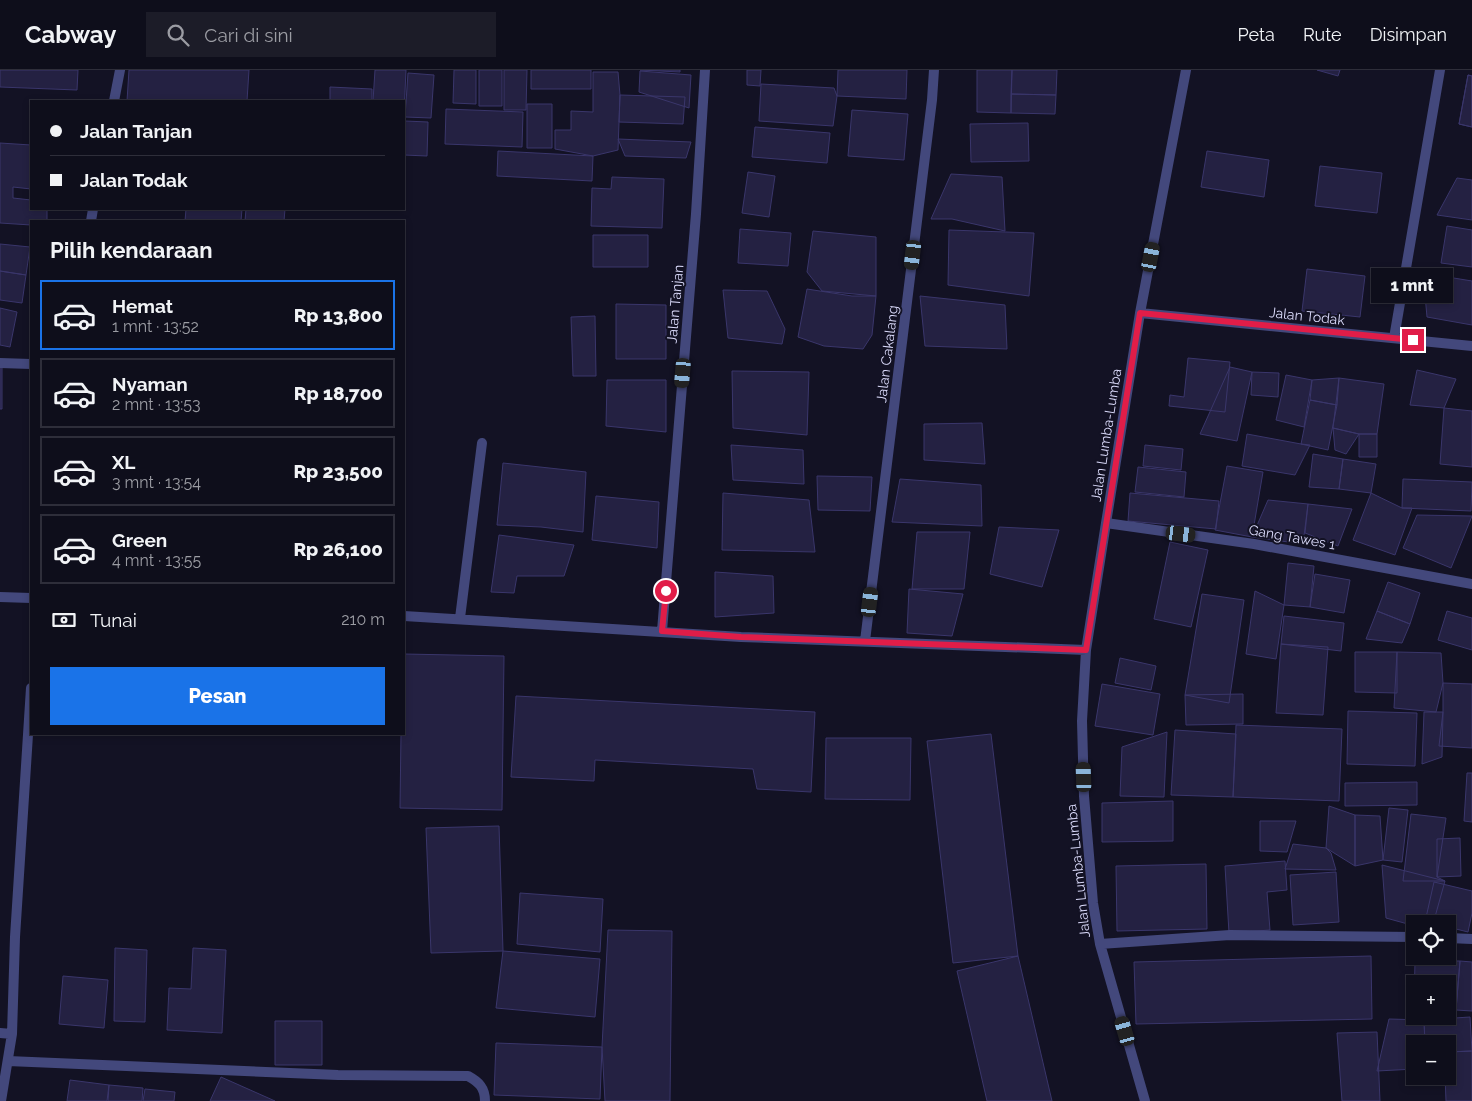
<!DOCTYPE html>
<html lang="id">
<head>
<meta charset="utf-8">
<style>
	body { margin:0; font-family:Raleway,sans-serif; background:#1c1c28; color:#f1f3f6; height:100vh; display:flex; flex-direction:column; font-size:19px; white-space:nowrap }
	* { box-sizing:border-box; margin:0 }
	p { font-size:16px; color:#9b9ca3 }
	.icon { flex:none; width:28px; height:28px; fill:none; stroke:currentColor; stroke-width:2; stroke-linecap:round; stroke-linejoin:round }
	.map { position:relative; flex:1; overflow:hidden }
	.side { position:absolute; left:30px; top:150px; width:375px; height:515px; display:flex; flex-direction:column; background:#0e0e1b; border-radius:0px; box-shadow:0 2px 8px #0003,0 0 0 1px #2e2e3a }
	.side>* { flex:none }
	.hud { position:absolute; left:30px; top:30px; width:375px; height:110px; border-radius:0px; box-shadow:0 2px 8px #0003,0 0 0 1px #2e2e3a; display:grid; align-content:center; height:110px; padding:0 20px; background:#0e0e1b }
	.controls { position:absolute; left:1406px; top:845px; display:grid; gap:10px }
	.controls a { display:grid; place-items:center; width:50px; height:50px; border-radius:0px; background:#0e0e1b; box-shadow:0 2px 8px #0003,0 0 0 1px #2e2e3a; font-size:25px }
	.end { position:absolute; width:22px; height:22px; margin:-11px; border:6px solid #e11d48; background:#fff; box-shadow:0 0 0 2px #fff }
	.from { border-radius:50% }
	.bubble { position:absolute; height:35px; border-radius:0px; background:#0e0e1b; box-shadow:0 2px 8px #0003,0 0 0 1px #2e2e3a; font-size:16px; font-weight:800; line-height:35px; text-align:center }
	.car { position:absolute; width:15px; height:30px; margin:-15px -8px; border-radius:6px; box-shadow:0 0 4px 1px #0007; background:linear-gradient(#222 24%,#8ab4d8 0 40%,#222 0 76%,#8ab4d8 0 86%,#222 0) }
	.hud b { display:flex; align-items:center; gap:18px; height:48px; font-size:19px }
	.hud b+b { border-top:1px solid #2e2e3a }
	.hud i { width:12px; height:12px; background:#f1f3f6 }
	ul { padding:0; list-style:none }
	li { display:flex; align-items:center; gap:15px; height:70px; margin:0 10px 8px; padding:0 10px; border:2px solid #2e2e3a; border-radius:0px }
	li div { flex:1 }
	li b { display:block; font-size:19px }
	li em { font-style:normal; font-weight:800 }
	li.active { border-color:#1a73e8 }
	li>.icon { width:45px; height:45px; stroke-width:1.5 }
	h2 { padding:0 20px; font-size:22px; line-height:60px }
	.pay { display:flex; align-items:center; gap:12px; height:55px; padding:0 20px; font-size:19px }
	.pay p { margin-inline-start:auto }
	.button { display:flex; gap:10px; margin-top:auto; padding:10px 20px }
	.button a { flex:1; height:58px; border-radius:0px; background:#1a73e8; color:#fff; font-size:20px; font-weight:800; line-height:58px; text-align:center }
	header { display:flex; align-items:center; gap:30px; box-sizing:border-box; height:70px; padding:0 25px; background:#0e0e1b; border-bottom:1px solid #2e2e3a }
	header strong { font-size:24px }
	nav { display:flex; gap:28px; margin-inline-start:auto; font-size:18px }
	.search { width:350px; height:45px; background:#1c1c28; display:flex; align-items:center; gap:12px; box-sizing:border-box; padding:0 18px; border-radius:0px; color:#9b9ca3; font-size:19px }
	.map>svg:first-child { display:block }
</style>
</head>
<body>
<header>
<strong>Cabway</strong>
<div class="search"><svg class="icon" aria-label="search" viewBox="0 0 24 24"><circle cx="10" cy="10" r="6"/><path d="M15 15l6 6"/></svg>Cari di sini</div>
<nav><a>Peta</a><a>Rute</a><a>Disimpan</a></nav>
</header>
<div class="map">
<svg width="1472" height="1031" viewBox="0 0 1472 1031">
	<rect width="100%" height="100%" fill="#131224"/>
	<path fill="#242142" stroke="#3a366b" d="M 0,0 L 78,0 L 77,20 L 0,17 Z
		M 129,0 L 249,0 L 247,31 L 127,31 Z
		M 375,0 L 406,0 L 404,43 L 404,31 L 373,31 Z
		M 454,0 L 476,0 L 476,34 L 453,33 Z
		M 479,0 L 502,0 L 502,36 L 479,36 Z
		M 504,0 L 527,0 L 526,40 L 504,40 Z
		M 531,0 L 591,0 L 591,19 L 531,19 Z
		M 640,0 L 680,0 L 680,2 Z
		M 747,0 L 761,0 L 760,16 L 747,15 Z
		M 838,0 L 907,0 L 906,29 L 837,26 Z
		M 977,0 L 1012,0 L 1011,43 L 977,42 Z
		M 1012,0 L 1057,0 L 1056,25 L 1011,24 Z
		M 1317,0 L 1340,0 L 1338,6 Z
		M 640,1 L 691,5 L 689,38 L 639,22 Z
		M 593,2 L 618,2 L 620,25 L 618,80 L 593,86 L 555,79 L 555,60 L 571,60 L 571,41 L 593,42 Z
		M 408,3 L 434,5 L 431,48 L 405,47 Z
		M 1468,5 L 1472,6 L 1472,57 L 1459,54 Z
		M 1468,5 L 1472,6 L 1472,57 L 1459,54 Z
		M 761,14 L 834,18 L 837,26 L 833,56 L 759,51 Z
		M 330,17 L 372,19 L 372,31 L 330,31 Z
		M 1011,24 L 1056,25 L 1055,44 L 1011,43 Z
		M 620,25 L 685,27 L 683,54 L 619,52 Z
		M 527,34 L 552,34 L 552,78 L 527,78 Z
		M 446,39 L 523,42 L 522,77 L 445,74 Z
		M 852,40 L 908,44 L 904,90 L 848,86 Z
		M 405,51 L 428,52 L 427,86 L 404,85 Z
		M 1028,53 L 1029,91 L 971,92 L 970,54 Z
		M 755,57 L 830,63 L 827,93 L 752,87 Z
		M 618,69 L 691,72 L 686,88 L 625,86 Z
		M 0,73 L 31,75 L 31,119 L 13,117 L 13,128 L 31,130 L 31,139 L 47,139 L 47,151 L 31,151 L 31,155 L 0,153 Z
		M 498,81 L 593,86 L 592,111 L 497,106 Z
		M 1207,81 L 1269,90 L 1264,127 L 1201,117 Z
		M 1320,96 L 1382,103 L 1377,143 L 1315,136 Z
		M 748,102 L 775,106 L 769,147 L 742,143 Z
		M 951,104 L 1002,107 L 1005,161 L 952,149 L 931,149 Z
		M 612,107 L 664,109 L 662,158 L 591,156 L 592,118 L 611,119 Z
		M 1457,108 L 1472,110 L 1472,150 L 1437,145 Z
		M 186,139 L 242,139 L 241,151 L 185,151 Z
		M 246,139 L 285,139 L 284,151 L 245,151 Z
		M 1447,156 L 1472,160 L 1472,197 L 1441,193 Z
		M 740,159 L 791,163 L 788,196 L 738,193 Z
		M 949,160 L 1034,163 L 1029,226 L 948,215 Z
		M 813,161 L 876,167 L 876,226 L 822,221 L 807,202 Z
		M 593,165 L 648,165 L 648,197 L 593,197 Z
		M 0,174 L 30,177 L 26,205 L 0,201 Z
		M 1307,199 L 1365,206 L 1360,247 L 1302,241 Z
		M 0,201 L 26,205 L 22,233 L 0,230 Z
		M 1423,203 L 1472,211 L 1472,255 L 1427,247 Z
		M 807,219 L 852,226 L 876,226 L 872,265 L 863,279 L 824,276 L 798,267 Z
		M 723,220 L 767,221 L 785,259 L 782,274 L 728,268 Z
		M 920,226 L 1005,235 L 1007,279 L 925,276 Z
		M 616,234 L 666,235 L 666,289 L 616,289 Z
		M 0,238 L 17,242 L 10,277 L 0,275 Z
		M 595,246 L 596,306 L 573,306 L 571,247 Z
		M 1188,288 L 1230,292 L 1225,342 L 1169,336 L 1170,325 L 1184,327 Z
		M 0,297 L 2,297 L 2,339 L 0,339 Z
		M 1230,297 L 1252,302 L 1237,371 L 1200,364 Z
		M 1417,300 L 1456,309 L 1444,338 L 1410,335 Z
		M 732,301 L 809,302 L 807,365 L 733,358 Z
		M 1252,302 L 1279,303 L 1278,327 L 1251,325 Z
		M 1286,305 L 1312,310 L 1304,357 L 1276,350 Z
		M 1339,308 L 1337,335 L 1310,330 L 1312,310 Z
		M 1339,308 L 1384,314 L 1377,364 L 1359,364 L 1333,358 Z
		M 607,310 L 666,310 L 666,362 L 606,356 Z
		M 1310,330 L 1337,335 L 1328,380 L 1301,374 Z
		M 1444,338 L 1472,341 L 1472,397 L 1440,394 Z
		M 982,353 L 985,394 L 924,390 L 924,354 Z
		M 1333,358 L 1359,364 L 1346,384 L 1335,380 Z
		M 1247,364 L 1301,374 L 1310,375 L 1295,405 L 1242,396 Z
		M 1359,364 L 1377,364 L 1377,387 L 1359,387 Z
		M 731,375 L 803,380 L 804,414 L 733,410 Z
		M 1145,375 L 1183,379 L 1181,400 L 1143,396 Z
		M 1313,384 L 1343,389 L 1339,419 L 1309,417 Z
		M 1343,389 L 1376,394 L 1371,423 L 1339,419 Z
		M 503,393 L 586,402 L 583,462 L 541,457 L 497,455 Z
		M 1227,396 L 1263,402 L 1252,467 L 1215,460 Z
		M 1138,397 L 1186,402 L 1184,427 L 1135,422 Z
		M 817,406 L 872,407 L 870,441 L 818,440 Z
		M 900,409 L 981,415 L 982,456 L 892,452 Z
		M 1403,409 L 1472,412 L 1471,441 L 1402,438 Z
		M 723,423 L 809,430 L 815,482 L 722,480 Z
		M 1130,423 L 1219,431 L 1216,459 L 1128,451 Z
		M 1371,423 L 1402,438 L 1412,438 L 1395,485 L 1353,470 Z
		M 596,426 L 659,432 L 657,478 L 592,470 Z
		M 1268,430 L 1308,434 L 1303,474 L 1252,467 Z
		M 1308,434 L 1352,439 L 1338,476 L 1305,463 Z
		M 1417,445 L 1472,446 L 1451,498 L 1403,478 Z
		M 999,457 L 1059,460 L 1042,517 L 990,504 Z
		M 917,462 L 970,462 L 964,519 L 912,519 Z
		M 499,465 L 574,475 L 564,506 L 517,506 L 514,523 L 491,522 Z
		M 1170,472 L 1208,480 L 1191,557 L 1154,549 Z
		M 1288,493 L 1314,496 L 1310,537 L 1284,535 Z
		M 715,502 L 773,506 L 774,543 L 715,547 Z
		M 1315,504 L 1350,510 L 1344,543 L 1310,537 Z
		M 1388,512 L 1420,523 L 1410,554 L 1377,541 Z
		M 909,519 L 963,524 L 952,566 L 907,563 Z
		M 1255,521 L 1284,535 L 1276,589 L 1246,584 Z
		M 1202,524 L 1244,530 L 1229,633 L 1185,625 Z
		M 1377,541 L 1410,554 L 1402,573 L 1366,569 Z
		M 1447,541 L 1472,548 L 1472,580 L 1438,570 Z
		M 1284,546 L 1344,553 L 1341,581 L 1281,574 Z
		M 1281,574 L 1328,577 L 1323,645 L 1276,643 Z
		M 1355,582 L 1397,582 L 1397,623 L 1355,622 Z
		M 1397,582 L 1441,583 L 1443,613 L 1436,642 L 1394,638 Z
		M 404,584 L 504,586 L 502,740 L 400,738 L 401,664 L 404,664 Z
		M 1120,588 L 1156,596 L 1151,620 L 1115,613 Z
		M 1443,613 L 1472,614 L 1472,678 L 1439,676 L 1443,642 Z
		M 1102,614 L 1160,624 L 1153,665 L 1095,656 Z
		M 1243,624 L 1243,654 L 1186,655 L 1185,625 Z
		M 516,626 L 815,642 L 811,722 L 757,719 L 753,699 L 595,690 L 594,711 L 511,707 Z
		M 1348,641 L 1417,643 L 1415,696 L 1347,694 Z
		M 1424,642 L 1443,642 L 1442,687 L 1422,694 Z
		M 1236,655 L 1342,659 L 1339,731 L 1233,727 Z
		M 1175,660 L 1236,664 L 1233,727 L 1171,725 Z
		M 1167,662 L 1164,727 L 1120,726 L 1122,677 Z
		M 991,664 L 1018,886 L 953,893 L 927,671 Z
		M 826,668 L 911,668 L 910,730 L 825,729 Z
		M 1467,703 L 1472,703 L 1472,752 L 1464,751 Z
		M 1417,712 L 1417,735 L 1345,736 L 1345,713 Z
		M 1173,731 L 1173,771 L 1102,772 L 1102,733 Z
		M 1329,736 L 1355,745 L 1355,796 L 1326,778 Z
		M 1389,738 L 1408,740 L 1402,792 L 1383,790 Z
		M 1411,744 L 1446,748 L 1437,807 L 1445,811 L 1403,811 Z
		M 1355,745 L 1380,746 L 1383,790 L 1355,796 Z
		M 1260,751 L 1296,751 L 1287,782 L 1260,781 Z
		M 499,756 L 503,881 L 431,883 L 426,758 Z
		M 1460,768 L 1461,806 L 1437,807 L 1437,769 Z
		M 1293,774 L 1326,778 L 1331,783 L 1336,800 L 1285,799 Z
		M 1285,791 L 1287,820 L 1267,822 L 1270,860 L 1229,863 L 1225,796 Z
		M 1206,794 L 1207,859 L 1117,861 L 1116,796 Z
		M 1382,795 L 1445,811 L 1433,854 L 1415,854 L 1415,856 L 1386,848 Z
		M 1336,802 L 1339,852 L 1293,855 L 1290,805 Z
		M 1434,812 L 1472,821 L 1472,843 L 1468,862 L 1448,857 L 1448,854 L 1425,852 Z
		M 520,823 L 603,829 L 600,882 L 517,874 Z
		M 608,860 L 672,861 L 670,1031 L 605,1031 L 602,977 Z
		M 115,878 L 147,880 L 145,952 L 114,951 Z
		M 193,878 L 226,880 L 222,963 L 167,960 L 169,918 L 191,919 Z
		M 503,881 L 600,889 L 595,947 L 496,938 Z
		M 1018,886 L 1052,1031 L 987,1031 L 957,901 Z
		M 1371,886 L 1372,949 L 1136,954 L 1134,892 Z
		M 1415,891 L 1460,891 L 1456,940 L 1448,939 L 1448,914 L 1415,914 L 1414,936 Z
		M 1460,891 L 1472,892 L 1472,941 L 1456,940 Z
		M 63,906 L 108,910 L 104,958 L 59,954 Z
		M 1470,947 L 1472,981 L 1448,982 L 1448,974 L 1425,974 L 1424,950 Z
		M 1389,949 L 1424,950 L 1425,974 L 1415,974 L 1415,999 L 1377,1001 Z
		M 275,951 L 322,951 L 322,995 L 275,995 Z
		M 1377,962 L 1380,1031 L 1342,1031 L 1337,963 Z
		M 496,973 L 602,977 L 600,1029 L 494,1025 Z
		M 1472,981 L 1472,1031 L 1446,1031 L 1445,1006 L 1448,1006 L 1448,982 Z
		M 221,1007 L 275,1031 L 210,1031 Z
		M 70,1010 L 109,1015 L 107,1031 L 67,1031 Z
		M 109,1015 L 143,1018 L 142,1031 L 108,1031 Z
		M 145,1019 L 175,1022 L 174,1031 L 143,1031 Z"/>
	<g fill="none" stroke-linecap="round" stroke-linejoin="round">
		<path stroke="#43487c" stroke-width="10" d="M 114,31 L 120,0
			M 91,151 L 93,139
			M 1140,243 L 1472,276
			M 1394,268 L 1440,0
			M 0,293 L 31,294
			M 1106,453 L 1254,474 L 1472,514
			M 0,527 L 31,528
			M 404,546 L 741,567 L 1086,580
			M 460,548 L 482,373
			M 662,561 L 696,144 L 705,0
			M 865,571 L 932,30 L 934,0
			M 1448,868 L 1472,869
			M 1100,874 L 1230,865 L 1415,867
			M 0,963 L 12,964
			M 8,991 L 338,1005 L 468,1006 C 479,1012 485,1018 485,1031
			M 1,1031 L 12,964 L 15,867 L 31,618
			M 1145,1031 L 1100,874 L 1093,833 L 1084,726 L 1082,651 L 1086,580 L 1106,453 L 1140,243 L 1186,0"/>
	</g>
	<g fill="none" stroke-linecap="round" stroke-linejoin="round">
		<path stroke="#e11d48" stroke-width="6" d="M 666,521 L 662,561 L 741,567 L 1086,580 L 1140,243 L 1413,270"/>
	</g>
	<g text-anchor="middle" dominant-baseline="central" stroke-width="4" stroke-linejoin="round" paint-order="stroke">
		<g font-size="14" fill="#dadafa" stroke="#131224">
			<text transform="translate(675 234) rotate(-85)">Jalan Tanjan</text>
			<text transform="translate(1307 246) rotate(6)">Jalan Todak</text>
			<text transform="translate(887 284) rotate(-83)">Jalan Cakalang</text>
			<text transform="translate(1106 365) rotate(-81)">Jalan Lumba-Lumba</text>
			<text transform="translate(1292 467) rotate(10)">Gang Tawes 1</text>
			<text transform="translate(1078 801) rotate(-96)">Jalan Lumba-Lumba</text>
		</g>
	</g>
</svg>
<div class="controls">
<a><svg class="icon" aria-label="locate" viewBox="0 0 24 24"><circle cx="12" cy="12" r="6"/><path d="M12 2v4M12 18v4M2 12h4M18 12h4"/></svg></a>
<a>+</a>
<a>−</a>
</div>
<i class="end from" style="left:666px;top:521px"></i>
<i class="end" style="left:1413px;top:270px"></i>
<div class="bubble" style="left:1371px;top:198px;width:82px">1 mnt</div>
<i class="car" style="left:913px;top:185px;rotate:187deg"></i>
<i class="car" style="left:1151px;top:187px;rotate:11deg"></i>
<i class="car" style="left:683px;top:303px;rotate:185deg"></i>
<i class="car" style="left:1181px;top:464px;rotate:97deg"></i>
<i class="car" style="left:870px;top:532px;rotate:7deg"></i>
<i class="car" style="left:1084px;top:707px;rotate:358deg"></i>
<i class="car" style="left:1125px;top:961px;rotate:344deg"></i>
<div class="hud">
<b><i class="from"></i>Jalan Tanjan</b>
<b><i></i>Jalan Todak</b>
</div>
<section class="side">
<h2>Pilih kendaraan</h2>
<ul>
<li class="active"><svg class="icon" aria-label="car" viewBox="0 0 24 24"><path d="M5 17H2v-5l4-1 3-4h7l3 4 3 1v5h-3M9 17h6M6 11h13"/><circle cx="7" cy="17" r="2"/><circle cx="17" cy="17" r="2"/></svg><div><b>Hemat</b><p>1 mnt · 13:52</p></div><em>Rp 13,800</em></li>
<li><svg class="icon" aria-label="car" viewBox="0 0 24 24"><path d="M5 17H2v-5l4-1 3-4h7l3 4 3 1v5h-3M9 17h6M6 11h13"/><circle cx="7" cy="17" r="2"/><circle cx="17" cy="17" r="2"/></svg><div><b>Nyaman</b><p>2 mnt · 13:53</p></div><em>Rp 18,700</em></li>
<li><svg class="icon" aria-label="car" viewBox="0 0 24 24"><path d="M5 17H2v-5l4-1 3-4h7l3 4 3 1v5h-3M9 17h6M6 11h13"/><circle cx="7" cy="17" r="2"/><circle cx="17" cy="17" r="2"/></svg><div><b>XL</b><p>3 mnt · 13:54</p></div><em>Rp 23,500</em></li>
<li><svg class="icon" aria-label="car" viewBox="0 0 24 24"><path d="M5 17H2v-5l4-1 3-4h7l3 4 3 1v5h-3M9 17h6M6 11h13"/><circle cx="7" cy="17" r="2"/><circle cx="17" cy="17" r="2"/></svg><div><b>Green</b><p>4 mnt · 13:55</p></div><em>Rp 26,100</em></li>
</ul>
<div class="pay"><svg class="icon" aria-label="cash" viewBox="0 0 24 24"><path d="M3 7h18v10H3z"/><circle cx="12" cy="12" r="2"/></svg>Tunai<p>210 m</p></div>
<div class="button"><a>Pesan</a></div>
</section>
</div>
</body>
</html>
